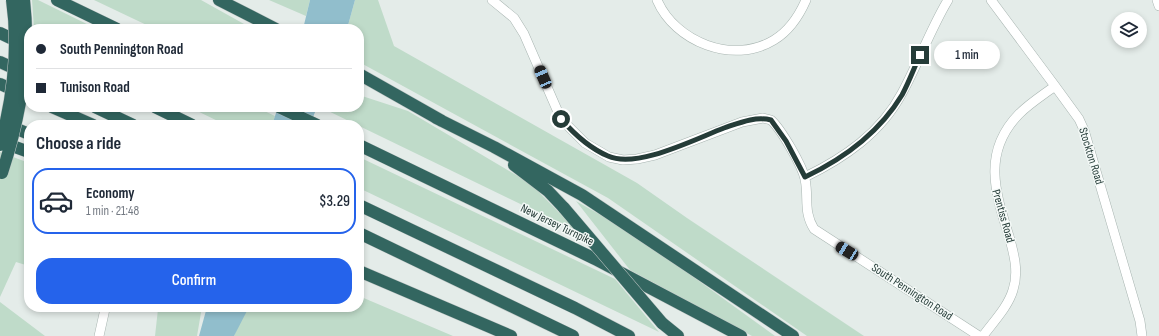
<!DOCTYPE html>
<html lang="en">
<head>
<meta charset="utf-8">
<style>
	body { margin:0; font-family:"Sofia Sans Condensed",sans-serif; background:#f2f2f3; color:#1f2937; height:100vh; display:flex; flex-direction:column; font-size:15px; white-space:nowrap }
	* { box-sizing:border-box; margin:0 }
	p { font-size:13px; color:#747a83 }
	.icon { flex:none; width:22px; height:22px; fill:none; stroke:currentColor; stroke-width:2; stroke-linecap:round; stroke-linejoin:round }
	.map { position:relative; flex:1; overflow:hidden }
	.details { position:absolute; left:24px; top:120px; width:340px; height:192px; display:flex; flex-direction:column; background:#fff; border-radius:16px; box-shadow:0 2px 6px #0003 }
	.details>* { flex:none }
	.top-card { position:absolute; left:24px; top:24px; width:340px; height:88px; border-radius:16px; box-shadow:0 2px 6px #0003; display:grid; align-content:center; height:88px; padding:0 12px; background:#fff }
	.buttons { position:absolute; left:1111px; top:12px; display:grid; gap:8px }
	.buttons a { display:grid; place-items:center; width:36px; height:36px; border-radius:50%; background:#fff; box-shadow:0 2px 6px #0003; font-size:20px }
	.end { position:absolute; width:18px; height:18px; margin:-9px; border:5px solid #253c38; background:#fff; box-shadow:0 0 0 2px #fff }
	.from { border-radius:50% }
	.bubble { position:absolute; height:28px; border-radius:14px; background:#fff; box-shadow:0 2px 6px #0003; font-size:13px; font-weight:600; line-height:28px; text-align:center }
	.car { position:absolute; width:12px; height:24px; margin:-12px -6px; border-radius:5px; box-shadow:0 0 3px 1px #0007; background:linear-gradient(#222 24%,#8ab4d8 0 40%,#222 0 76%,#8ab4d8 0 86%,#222 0) }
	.top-card b { display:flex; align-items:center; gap:14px; height:38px; font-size:15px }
	.top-card b+b { border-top:1px solid #e0e1e3 }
	.top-card i { width:10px; height:10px; background:#1f2937 }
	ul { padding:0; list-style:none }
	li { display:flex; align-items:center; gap:12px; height:66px; margin:0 8px 6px; padding:0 4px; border:2px solid transparent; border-radius:16px }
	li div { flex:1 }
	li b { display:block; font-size:15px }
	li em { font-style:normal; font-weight:600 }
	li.selected { border-color:#2563eb }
	li>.icon { width:36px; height:36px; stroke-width:1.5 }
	h2 { padding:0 12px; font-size:18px; line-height:48px }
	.primary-button { display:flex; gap:8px; margin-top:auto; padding:8px 12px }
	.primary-button a { flex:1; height:46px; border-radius:16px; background:#2563eb; color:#fff; font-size:16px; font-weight:600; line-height:46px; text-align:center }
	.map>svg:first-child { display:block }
</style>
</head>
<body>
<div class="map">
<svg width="1159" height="336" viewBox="0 0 1159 336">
	<rect width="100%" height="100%" fill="#e4ece9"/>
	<path fill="#bfdbc9" d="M 32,0 L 38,0 L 97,29 L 34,29 Z
		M 94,0 L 201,0 L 253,29 L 155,29 Z
		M 269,0 L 310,0 L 306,16 Z
		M 355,0 L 378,0 L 394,46 L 637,183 L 687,218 L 864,336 L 807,336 L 608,198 L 359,62 L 359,29 L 347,29 Z
		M 359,95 L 408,111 L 531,184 L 578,232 L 320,107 L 359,107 Z
		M 189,107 L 256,107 L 275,116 L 272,125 L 226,125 Z
		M 0,152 L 29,163 L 29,266 L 16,262 L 0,297 Z
		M 359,157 L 615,279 L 659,332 L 359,188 Z
		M 576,201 L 634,234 L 775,336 L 752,336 L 630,270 Z
		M 359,296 L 453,336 L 234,336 L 246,307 L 359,307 Z
		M 0,302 L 45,336 L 0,336 Z
		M 153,307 L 202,307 L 197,336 L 155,336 L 158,309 Z"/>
	<path fill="#91becc" d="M 310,0 L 355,0 L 347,29 L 303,29 Z
		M 278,107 L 317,107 L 310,125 L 272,125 Z
		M 207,307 L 249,307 L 234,336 L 199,336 Z"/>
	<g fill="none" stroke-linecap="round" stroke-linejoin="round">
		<defs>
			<path id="street" d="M 492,0 L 514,18 L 524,34 L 561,119 L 585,143 L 609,157 L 623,160 L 637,159 L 655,155 L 742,122 L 763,118 L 771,120 C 781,129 802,165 805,179 C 809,198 803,211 814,229 L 979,336
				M 657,0 C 675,42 733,65 774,40 C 789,31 799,16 806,0
				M 991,0 L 1055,86 L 1079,119 L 1084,130 L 1140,321 L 1142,336
				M 1157,0 L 1159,6
				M 805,177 C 844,158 881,133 902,93 C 919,62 930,30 948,0
				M 99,336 L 105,309
				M 983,336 C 993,322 1008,307 1013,290 C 1019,272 1014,254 1009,236 C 995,192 982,152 1019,114 C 1030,103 1043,95 1055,86"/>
			<path id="highway" d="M 57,0 L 117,29
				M 219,0 L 276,29
				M 0,33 L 23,44
				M 0,62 L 22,72
				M 359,74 L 442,121
				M 0,84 L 29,97
				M 52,107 L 93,125
				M 95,107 L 133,125
				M 155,107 L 192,125
				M 279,107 L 317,125
				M 436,118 L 494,147 L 582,195 L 793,336
				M 5,124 L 29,134
				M 1,142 L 29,152
				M 359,145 L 595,259 L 741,336
				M 514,165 L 548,191 L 564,208
				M 359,205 L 575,308 L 629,336
				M 359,233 L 573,336
				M 359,271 L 511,336
				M 662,323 L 678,336"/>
		</defs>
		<use href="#street" stroke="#a7b4b0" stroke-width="10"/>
		<use href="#highway" stroke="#c2c8c7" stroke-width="13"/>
		<use href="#street" stroke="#fff" stroke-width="9"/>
		<use href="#highway" stroke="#336660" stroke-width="12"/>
		<defs>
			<path id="highway-bridge" d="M 0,145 C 13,98 19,48 12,0
				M 2,173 C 20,118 31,59 24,0
				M 564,208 L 662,323"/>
		</defs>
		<use href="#highway-bridge" stroke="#c2c8c7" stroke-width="13" stroke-linecap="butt"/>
		<use href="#highway-bridge" stroke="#336660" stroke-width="12"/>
	</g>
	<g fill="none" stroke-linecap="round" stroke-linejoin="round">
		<path stroke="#253c38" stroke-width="5" d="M 561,119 C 575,135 589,148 608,156 C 637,169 695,139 724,128 C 739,123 755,116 771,120 L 786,141 L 805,177 C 845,158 879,133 902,95 C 909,82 914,68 920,55"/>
	</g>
	<g text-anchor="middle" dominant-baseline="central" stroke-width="3" stroke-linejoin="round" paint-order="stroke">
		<g font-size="12" fill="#253c38" stroke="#f4f9f7">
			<text transform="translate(1091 156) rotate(73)">Stockton Road</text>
			<text transform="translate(1003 216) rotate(74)">Prentiss Road</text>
			<text transform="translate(557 225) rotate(26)">New Jersey Turnpike</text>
			<text transform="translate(912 292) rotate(33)">South Pennington Road</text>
		</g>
	</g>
</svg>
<div class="buttons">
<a><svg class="icon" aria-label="layers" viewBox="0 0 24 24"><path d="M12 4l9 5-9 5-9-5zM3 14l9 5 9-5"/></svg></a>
</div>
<i class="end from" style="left:561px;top:119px"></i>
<i class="end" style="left:920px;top:55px"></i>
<div class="bubble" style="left:934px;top:41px;width:66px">1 min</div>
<i class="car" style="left:543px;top:77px;rotate:337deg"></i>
<i class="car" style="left:847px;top:251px;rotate:301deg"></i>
<div class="top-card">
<b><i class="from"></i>South Pennington Road</b>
<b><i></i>Tunison Road</b>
</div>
<section class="details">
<h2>Choose a ride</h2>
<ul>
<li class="selected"><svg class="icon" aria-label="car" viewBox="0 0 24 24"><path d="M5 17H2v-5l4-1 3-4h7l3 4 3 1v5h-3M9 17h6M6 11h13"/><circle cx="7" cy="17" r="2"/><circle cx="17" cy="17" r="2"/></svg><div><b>Economy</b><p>1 min · 21:48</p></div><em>$3.29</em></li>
</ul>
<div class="primary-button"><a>Confirm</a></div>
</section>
</div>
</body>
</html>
